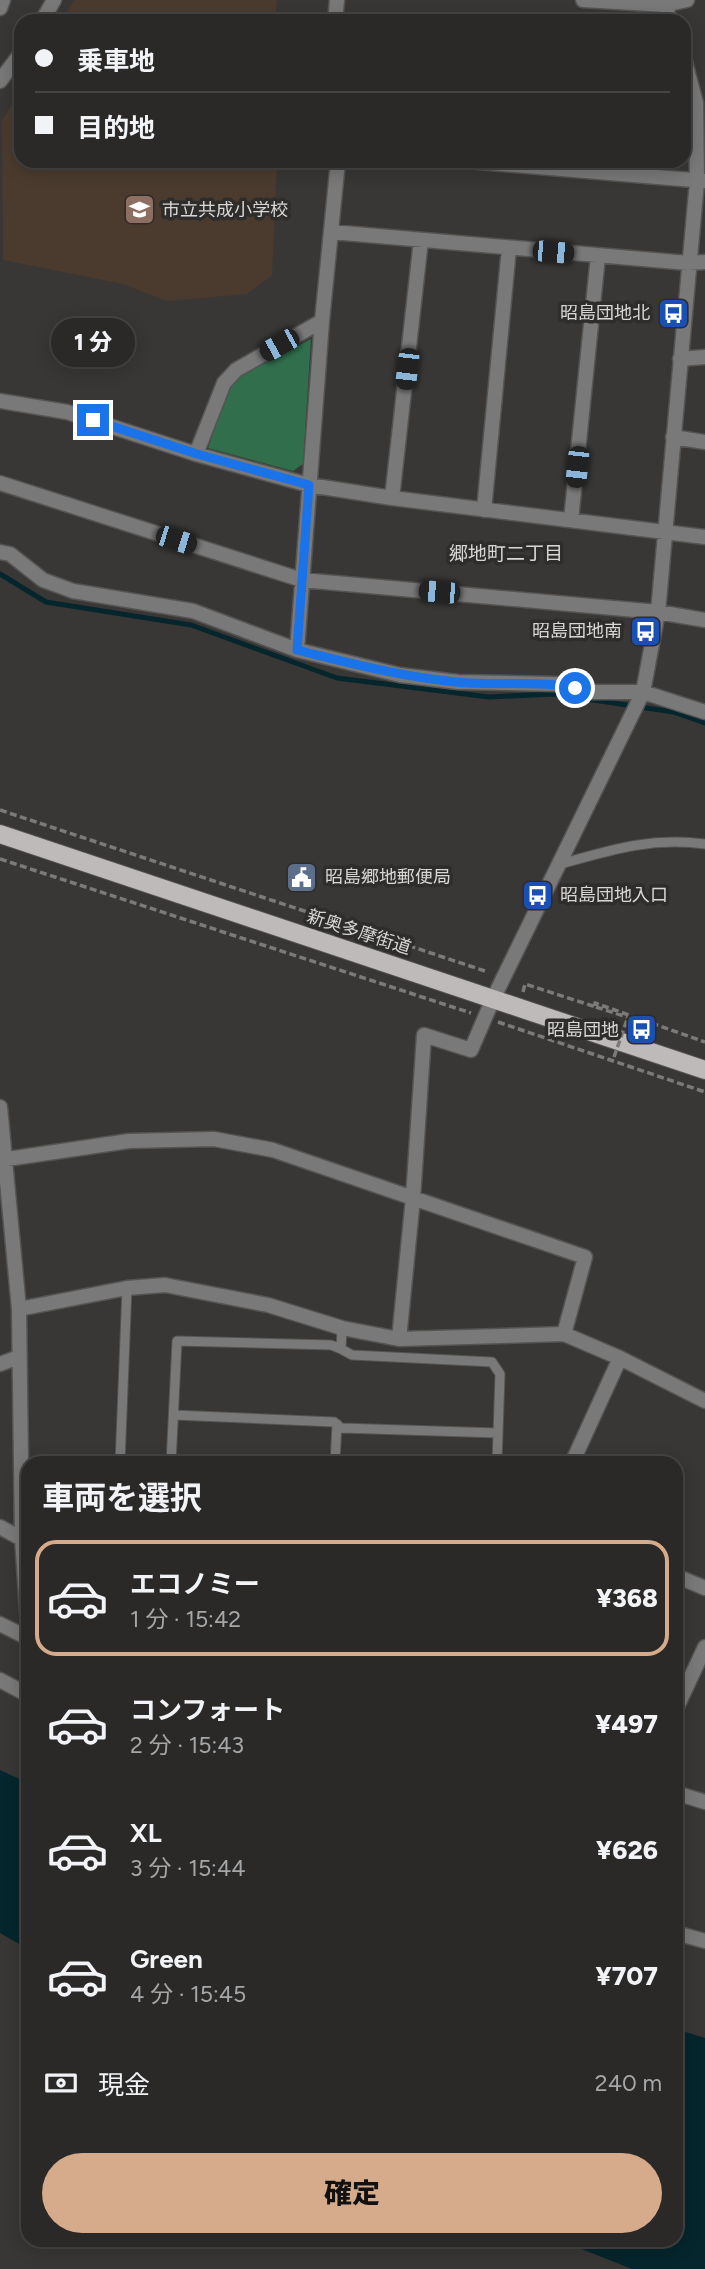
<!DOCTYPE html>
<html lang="ja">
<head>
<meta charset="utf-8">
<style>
	body { margin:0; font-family:Figtree,"Noto Sans JP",sans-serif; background:#323130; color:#f1f3f6; height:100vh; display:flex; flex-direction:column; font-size:26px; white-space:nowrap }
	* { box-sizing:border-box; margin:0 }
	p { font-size:23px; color:#a5a6a8 }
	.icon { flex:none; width:38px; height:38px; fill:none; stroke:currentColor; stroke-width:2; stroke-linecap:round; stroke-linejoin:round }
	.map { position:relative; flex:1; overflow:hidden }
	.panel { position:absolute; left:21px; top:1456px; width:662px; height:791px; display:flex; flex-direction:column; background:#2a2928; border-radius:21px; box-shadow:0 4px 18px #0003,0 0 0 2px #464545 }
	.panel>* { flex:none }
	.top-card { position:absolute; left:14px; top:14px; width:677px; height:154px; border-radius:21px; box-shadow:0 4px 18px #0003,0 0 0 2px #464545; display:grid; align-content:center; height:154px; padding:0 21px; background:#2a2928 }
	.end { position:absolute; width:32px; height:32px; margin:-16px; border:9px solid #1a73e8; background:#fff; box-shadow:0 0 0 4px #fff }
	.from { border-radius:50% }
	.bubble { position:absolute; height:49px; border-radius:24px; background:#2a2928; box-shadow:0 4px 18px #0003,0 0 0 2px #464545; font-size:23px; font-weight:800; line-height:49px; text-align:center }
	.car { position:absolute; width:21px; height:42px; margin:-21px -10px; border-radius:9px; box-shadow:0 0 5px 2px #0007; background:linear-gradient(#222 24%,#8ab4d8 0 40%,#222 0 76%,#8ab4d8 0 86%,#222 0) }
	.top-card b { display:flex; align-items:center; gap:24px; height:66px; font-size:26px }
	.top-card b+b { border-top:2px solid #464545 }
	.top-card i { width:18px; height:18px; background:#f1f3f6 }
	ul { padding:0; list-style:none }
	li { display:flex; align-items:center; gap:21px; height:116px; margin:0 14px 10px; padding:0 7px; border:4px solid transparent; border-radius:21px }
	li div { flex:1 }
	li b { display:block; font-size:26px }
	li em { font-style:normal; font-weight:800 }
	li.active { border-color:#d6ab8b }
	li>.icon { width:63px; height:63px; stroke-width:1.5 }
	h2 { padding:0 21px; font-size:32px; line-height:84px }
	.pay { display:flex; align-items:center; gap:18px; height:77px; padding:0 21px; font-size:26px }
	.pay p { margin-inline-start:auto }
	.button { display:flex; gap:14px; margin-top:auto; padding:14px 21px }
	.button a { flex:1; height:80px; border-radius:42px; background:#d6ab8b; color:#111; font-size:28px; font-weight:800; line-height:80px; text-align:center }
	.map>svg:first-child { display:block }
</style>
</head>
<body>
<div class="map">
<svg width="705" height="2269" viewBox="0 0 705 2269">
	<rect width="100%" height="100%" fill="#383735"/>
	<path fill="#4b3b2f" d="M 74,0 L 277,0 L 275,21 L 62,21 Z
		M 21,89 L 21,161 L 277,161 L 272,275 L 247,294 L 167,301 L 123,284 L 3,260 L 2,121 Z"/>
	<path fill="#306e4c" d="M 311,339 L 303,464 L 293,471 L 208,448 L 229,387 L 240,376 Z"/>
	<path fill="#05262c" d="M 0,1770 L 28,1783 L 28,1949 L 0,1933 Z
		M 676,2029 L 705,2038 L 705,2269 L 632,2269 L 559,2240 L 676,2240 Z"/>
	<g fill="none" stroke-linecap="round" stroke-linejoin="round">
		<path stroke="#05262c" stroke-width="5" d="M 0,574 L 46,602 L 191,625 L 337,678 L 489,697 L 554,694 L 673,712 L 705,723"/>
		<defs>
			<path id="lane" d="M 557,865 C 610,850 650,837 705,844
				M 341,1349 L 352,1355 L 492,1362 L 500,1374 L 497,1463
				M 174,1415 L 334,1422 L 341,1428 L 498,1433
				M 120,1463 L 127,1288
				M 171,1463 L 177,1341 L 331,1345 L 341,1349 L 342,1328
				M 335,1463 L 337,1424"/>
			<path id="street" d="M 583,0 L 665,5 L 687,0
				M 663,0 L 671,21
				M 0,8 L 3,0
				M 42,21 L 54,0
				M 335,21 L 337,0
				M 0,81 L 21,53
				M 467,161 L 705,181
				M 332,232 L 688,263 L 705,262
				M 680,359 L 705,357
				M 0,401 L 67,412 L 196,454 L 309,485 L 392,498 L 705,537
				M 673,437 L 705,442
				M 196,454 L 224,383 L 236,370 L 322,321
				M 0,483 L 302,580 L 658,612 L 705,620
				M 392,498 L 421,240
				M 484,510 L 509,248
				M 571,520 L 598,256
				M 0,552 L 10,554 L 43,580 L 73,591 L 193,611 L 297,650 L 400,675 L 458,682 L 556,684 L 593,692 L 643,692 L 705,712
				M 297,650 L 322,321 L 338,161
				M 0,1107 L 19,1309 L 22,1539 L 28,1623
				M 0,1160 L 129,1141 L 214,1139 L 273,1150 L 585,1257 L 564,1334
				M 19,1309 L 127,1288 L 165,1285 L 268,1305 L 342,1328 L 399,1339 L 564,1334 L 620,1358 L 705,1401
				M 399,1339 L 413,1198 L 424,1035 L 471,1050 L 493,999 L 643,692 L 658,612 L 697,181 L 696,103 L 684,58
				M 0,1364 L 19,1357
				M 572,1463 L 620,1358
				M 0,1527 L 22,1539
				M 676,1576 L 705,1588
				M 0,1624 L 28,1638
				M 0,1680 L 28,1695
				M 676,1709 L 705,1647
				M 676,1793 L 705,1802
				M 676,1933 L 705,1941"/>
			<path id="primary" d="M 0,834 L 705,1070"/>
		</defs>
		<use href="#lane" stroke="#555452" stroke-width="11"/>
		<use href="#street" stroke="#555452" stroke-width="17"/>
		<use href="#primary" stroke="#555452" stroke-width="20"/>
		<path stroke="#7b7a78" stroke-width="3.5" stroke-dasharray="7 3.5" stroke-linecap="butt" d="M 0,810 L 488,972
			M 0,859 L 471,1013
			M 523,992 L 525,984 L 596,1007 L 595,1003 L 705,1042
			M 596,1007 L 627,1017
			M 498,1022 L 705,1092"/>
		<use href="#lane" stroke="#7a7979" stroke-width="9"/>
		<use href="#street" stroke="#7a7979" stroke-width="14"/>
		<use href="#primary" stroke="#bdbab9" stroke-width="18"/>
		<path stroke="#7b7a78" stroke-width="3.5" stroke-dasharray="7 3.5" stroke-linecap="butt" d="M 614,1057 L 628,1017"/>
	</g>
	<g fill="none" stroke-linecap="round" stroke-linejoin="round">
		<path stroke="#1a73e8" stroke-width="9" d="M 93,420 L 197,454 L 309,485 L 297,650 C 350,663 402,677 456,682 C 495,686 536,680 575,688"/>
	</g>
	<defs>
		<symbol id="school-square" viewBox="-11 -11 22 22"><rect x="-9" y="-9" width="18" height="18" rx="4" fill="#8d6e63" stroke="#2e2d2b"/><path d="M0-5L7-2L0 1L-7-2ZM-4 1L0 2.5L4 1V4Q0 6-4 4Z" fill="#fff"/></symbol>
		<symbol id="bus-square" viewBox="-11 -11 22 22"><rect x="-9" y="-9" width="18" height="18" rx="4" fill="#1a4fb4" stroke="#2e2d2b"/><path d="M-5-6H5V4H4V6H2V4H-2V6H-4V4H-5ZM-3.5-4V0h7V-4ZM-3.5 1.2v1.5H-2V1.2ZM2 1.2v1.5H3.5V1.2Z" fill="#fff"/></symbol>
		<symbol id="civic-square" viewBox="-11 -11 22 22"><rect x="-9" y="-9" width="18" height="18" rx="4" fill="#5c6f8a" stroke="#2e2d2b"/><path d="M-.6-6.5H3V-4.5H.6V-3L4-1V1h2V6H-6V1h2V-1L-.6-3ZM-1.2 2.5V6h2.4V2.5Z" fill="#fff"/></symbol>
	</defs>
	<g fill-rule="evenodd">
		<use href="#school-square" x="122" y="192" width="35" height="35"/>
		<use href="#bus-square" x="656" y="296" width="35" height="35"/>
		<use href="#bus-square" x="628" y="614" width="35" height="35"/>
		<use href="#civic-square" x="284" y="860" width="35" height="35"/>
		<use href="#bus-square" x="520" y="878" width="35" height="35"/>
		<use href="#bus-square" x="624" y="1012" width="35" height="35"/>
	</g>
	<g text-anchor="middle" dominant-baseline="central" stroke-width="7" stroke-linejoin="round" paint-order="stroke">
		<g font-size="18" fill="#d8d7d6" stroke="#2e2d2b" text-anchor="start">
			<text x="162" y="210">市立共成小学校</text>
			<text x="650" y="313" text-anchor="end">昭島団地北</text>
			<text x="622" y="631" text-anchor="end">昭島団地南</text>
			<text x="325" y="877">昭島郷地郵便局</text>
			<text x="560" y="895">昭島団地入口</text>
			<text x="619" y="1030" text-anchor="end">昭島団地</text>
		</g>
		<g font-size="18" fill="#d8d7d6" stroke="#2e2d2b">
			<text transform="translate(359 932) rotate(18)">新奥多摩街道</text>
		</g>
		<g font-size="19" fill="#d8d7d6" stroke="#2e2d2b">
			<text x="506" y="553">郷地町二丁目</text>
		</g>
	</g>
</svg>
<i class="end from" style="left:575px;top:688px"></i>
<i class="end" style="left:93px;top:420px"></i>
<div class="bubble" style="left:51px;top:318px;width:84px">1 分</div>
<i class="car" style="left:553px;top:252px;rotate:95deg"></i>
<i class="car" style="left:279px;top:345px;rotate:241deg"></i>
<i class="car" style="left:407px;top:369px;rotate:187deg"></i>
<i class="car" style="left:577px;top:467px;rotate:186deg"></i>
<i class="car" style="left:176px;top:540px;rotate:108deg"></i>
<i class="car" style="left:439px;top:592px;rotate:275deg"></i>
<div class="top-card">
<b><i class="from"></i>乗車地</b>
<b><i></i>目的地</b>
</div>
<section class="panel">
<h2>車両を選択</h2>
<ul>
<li class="active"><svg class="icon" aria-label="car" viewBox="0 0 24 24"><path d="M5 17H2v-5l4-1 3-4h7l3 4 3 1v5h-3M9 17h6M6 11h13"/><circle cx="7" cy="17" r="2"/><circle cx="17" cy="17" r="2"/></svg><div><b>エコノミー</b><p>1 分 · 15:42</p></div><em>¥368</em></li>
<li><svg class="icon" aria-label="car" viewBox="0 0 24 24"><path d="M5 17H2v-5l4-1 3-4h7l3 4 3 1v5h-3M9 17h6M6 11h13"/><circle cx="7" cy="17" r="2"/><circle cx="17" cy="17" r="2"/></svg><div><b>コンフォート</b><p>2 分 · 15:43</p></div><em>¥497</em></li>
<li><svg class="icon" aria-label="car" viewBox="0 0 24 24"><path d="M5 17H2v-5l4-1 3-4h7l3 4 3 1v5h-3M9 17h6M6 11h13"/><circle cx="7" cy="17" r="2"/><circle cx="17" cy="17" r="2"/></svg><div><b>XL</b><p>3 分 · 15:44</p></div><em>¥626</em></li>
<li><svg class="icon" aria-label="car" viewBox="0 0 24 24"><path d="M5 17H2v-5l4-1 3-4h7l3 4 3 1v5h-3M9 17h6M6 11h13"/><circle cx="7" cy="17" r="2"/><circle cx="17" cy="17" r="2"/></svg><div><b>Green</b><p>4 分 · 15:45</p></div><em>¥707</em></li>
</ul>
<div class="pay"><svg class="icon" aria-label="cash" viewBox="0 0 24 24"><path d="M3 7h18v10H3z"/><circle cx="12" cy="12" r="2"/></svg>現金<p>240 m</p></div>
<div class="button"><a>確定</a></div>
</section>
</div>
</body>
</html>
